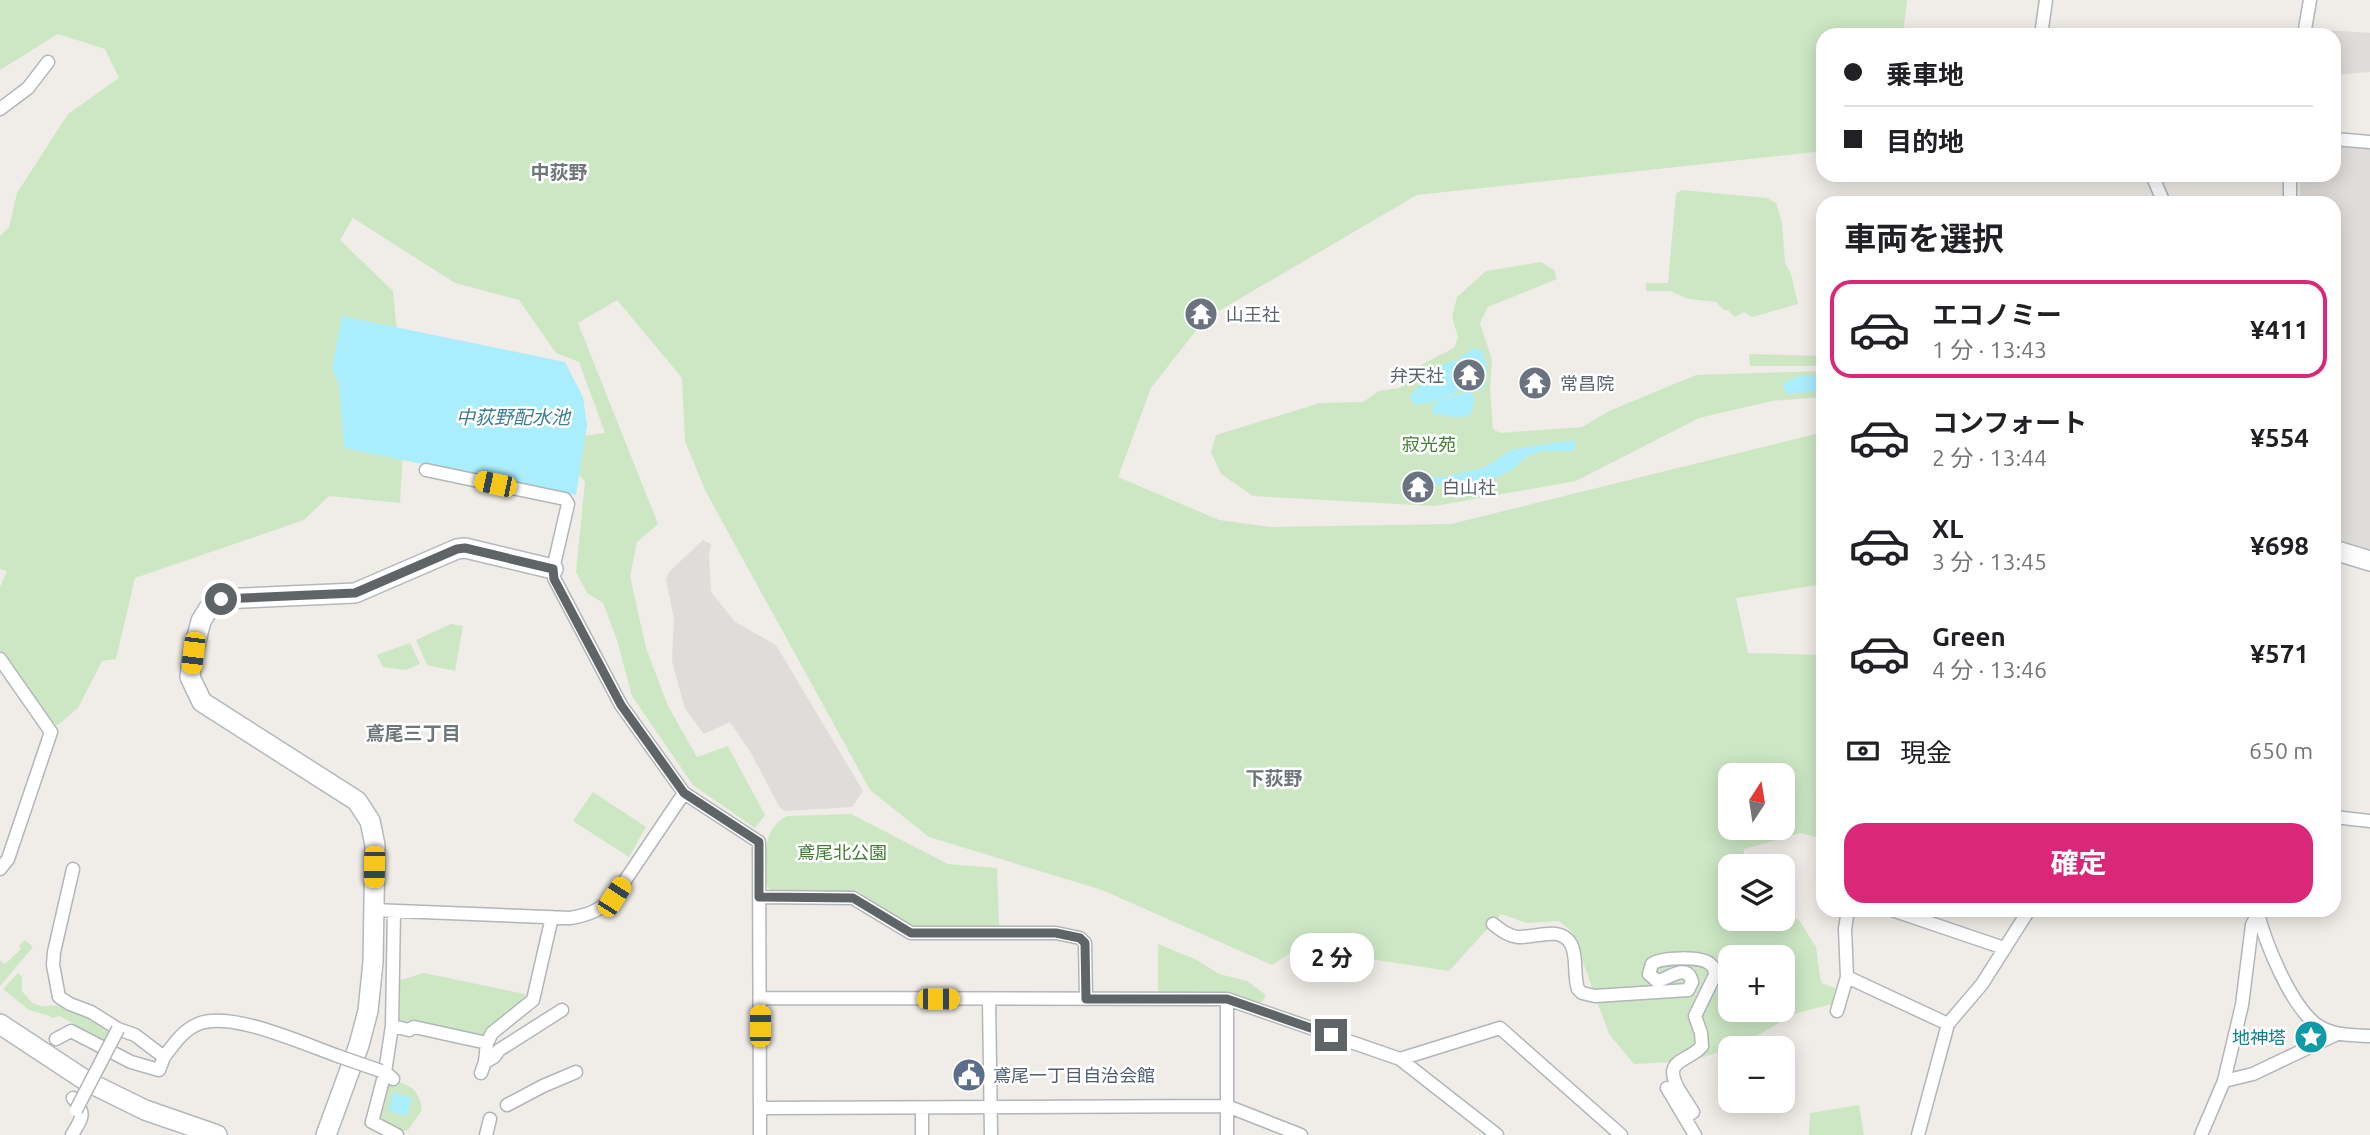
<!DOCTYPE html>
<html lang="ja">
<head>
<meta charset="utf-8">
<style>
	body { margin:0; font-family:Ubuntu,"Noto Sans JP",sans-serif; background:#f6f6f6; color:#202124; height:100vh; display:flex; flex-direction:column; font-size:26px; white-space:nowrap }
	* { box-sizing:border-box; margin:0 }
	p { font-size:23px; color:#757577 }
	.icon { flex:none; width:38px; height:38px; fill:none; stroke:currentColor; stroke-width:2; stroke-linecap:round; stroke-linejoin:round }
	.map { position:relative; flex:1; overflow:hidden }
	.details { position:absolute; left:1816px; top:196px; width:525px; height:721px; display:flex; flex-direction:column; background:#fff; border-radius:21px; box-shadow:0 4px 18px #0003 }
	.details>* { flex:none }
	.hud { position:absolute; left:1816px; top:28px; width:525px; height:154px; border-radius:21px; box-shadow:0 4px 18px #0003; display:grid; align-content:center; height:154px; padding:0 28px; background:#fff }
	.needle { width:46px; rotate:12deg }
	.controls { position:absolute; left:1718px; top:763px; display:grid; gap:14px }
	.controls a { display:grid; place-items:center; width:77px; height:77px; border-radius:14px; background:#fff; box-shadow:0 4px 18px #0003; font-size:35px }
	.end { position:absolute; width:32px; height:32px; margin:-16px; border:9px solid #5f6467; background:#fff; box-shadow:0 0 0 4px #fff }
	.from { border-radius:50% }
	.bubble { position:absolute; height:49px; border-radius:21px; background:#fff; box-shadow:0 4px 18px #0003; font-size:23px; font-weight:700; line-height:49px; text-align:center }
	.car { position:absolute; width:21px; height:42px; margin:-21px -10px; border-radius:9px; box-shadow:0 0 5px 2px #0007; background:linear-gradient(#f5c518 24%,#345 0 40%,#f5c518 0 76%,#345 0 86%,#f5c518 0) }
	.hud b { display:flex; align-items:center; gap:24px; height:66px; font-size:26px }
	.hud b+b { border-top:2px solid #e0e0e0 }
	.hud i { width:18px; height:18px; background:#202124 }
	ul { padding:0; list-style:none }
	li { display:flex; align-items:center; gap:21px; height:98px; margin:0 14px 10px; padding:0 14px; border:4px solid transparent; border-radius:21px }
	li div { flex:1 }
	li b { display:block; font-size:26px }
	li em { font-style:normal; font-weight:700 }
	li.active { border-color:#db2777 }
	li>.icon { width:63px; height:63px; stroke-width:1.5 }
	h2 { padding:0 28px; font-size:32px; line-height:84px }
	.pay { display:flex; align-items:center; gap:18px; height:77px; padding:0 28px; font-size:26px }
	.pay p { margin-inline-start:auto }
	.primary-button { display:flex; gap:14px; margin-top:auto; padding:14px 28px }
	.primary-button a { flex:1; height:80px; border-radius:21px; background:#db2777; color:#fff; font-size:28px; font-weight:700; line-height:80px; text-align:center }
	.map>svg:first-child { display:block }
</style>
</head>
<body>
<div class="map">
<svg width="2370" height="1135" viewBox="0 0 2370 1135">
	<rect width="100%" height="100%" fill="#f0ece7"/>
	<path fill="#dfdcd9" d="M 2313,29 L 2370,33 L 2370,72 L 2335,75 L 2334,35 L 2312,35 Z
		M 2335,144 L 2370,146 L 2370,552 L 2335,541 L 2334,203 L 2301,203 L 2299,175 L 2334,175 Z
		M 703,540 L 711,544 L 709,557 L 711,592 L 735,622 L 776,645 L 863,791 L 852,807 L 785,811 L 780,808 L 751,753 L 730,722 L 704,734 L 685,709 L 672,661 L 674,619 L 666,580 L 669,572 Z"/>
	<path fill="#cde7c5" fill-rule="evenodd" d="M 0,0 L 1907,0 L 1903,35 L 1824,35 L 1823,151 L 1417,195 L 1205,319 L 1151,388 L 1118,477 L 1219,520 L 1270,527 L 1451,524 L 1823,432 L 1823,584 L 1736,598 L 1748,653 L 1823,655 L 1823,839 L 1801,833 L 1744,849 L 1744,866 L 1731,866 L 1731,919 L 1783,919 L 1783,914 L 1799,920 L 1816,947 L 1821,983 L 1835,988 L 1832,1004 L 1794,1014 L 1743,1044 L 1692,1061 L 1634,1064 L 1609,1034 L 1572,932 L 1559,921 L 1527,923 L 1501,914 L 1449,971 L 1298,948 L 1272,965 L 1102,890 L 929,837 L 870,790 L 706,492 L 685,441 L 682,378 L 617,300 L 578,323 L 658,524 L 637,542 L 630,576 L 646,648 L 668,706 L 697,757 L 728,746 L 765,815 L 755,828 L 693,785 L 632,696 L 617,640 L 603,603 L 587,593 L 576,572 L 585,482 L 566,458 L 569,438 L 605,433 L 579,362 L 556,353 L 519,300 L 455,283 L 353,218 L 340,240 L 393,291 L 405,413 L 400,503 L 329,496 L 304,520 L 135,578 L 116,659 L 102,661 L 78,708 L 58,725 L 48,723 L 0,650 L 0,587 L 7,571 L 0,569 L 0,236 L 9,227 L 17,193 L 68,114 L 119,78 L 105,49 L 58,34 L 0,70 ZM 1731,775 L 1783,775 L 1783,828 L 1731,828 ZM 1731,957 L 1783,957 L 1783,1010 L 1731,1010 Z
		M 1681,190 L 1767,198 L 1776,203 L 1782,222 L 1785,263 L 1791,274 L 1798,304 L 1752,317 L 1744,312 L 1735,317 L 1728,310 L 1724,310 L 1716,302 L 1689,299 L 1670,291 L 1646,291 L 1646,283 L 1668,283 L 1676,194 Z
		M 1541,262 L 1554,270 L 1557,279 L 1488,307 L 1480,323 L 1492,360 L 1490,390 L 1493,429 L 1500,433 L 1582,427 L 1609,411 L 1696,375 L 1823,371 L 1823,397 L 1772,401 L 1699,418 L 1576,481 L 1435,506 L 1253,496 L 1221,474 L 1211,452 L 1216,435 L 1320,403 L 1363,402 L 1379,391 L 1400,388 L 1424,363 L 1454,348 L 1458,337 L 1452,317 L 1457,297 L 1486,271 Z
		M 1749,354 L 1823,356 L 1823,366 L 1750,366 Z
		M 451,624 L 463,626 L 455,671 L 427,665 L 416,640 Z
		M 410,643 L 420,664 L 406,670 L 383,667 L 377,655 Z
		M 593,792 L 646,827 L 629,857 L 573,821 Z
		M 851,814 L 948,864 L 997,868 L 999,926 L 917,927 L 908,925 L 857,891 L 771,891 L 767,886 C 766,861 760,830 787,816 Z
		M 25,940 L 33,947 L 0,986 L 0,960 L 5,964 L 21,949 L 19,946 Z
		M 1158,944 L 1197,960 L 1219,974 L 1247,981 L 1266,995 L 1263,1001 L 1256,1004 L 1225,992 L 1158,992 Z
		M 18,973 L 22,977 L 22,991 C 40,1016 45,1001 66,1007 C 80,1012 93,1020 106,1026 L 109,1034 L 104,1041 L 60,1016 L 50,1018 L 50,1016 L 29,1010 L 3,989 Z
		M 424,973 L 525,994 L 526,1001 L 487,1036 L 392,1019 L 394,982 Z
		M 380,1079 C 404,1084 418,1082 422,1110 L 408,1130 L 392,1133 L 363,1125 Z
		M 1859,1105 L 1864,1135 L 1809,1135 L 1810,1113 Z"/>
	<path fill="#aaedfd" d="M 342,316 L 565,362 L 583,397 L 587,425 L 576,495 L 344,448 L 339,384 L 332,369 Z
		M 1474,348 L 1482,351 L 1487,366 L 1485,387 C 1476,393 1475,386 1467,385 C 1456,397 1430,403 1414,405 L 1410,396 L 1419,386 L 1428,381 C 1431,370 1447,359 1459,361 L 1461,356 Z
		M 1800,376 L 1823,376 L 1823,391 L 1787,394 L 1783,388 L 1784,382 Z
		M 1469,391 L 1474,396 C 1476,427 1455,415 1433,414 L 1432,407 L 1435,402 Z
		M 1565,441 L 1576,441 L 1573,451 L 1542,451 L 1526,457 L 1512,470 L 1488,481 L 1429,485 L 1426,483 L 1427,478 L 1448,476 L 1486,467 L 1511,450 Z
		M 395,1093 L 412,1098 L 407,1116 L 389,1111 L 392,1095 Z"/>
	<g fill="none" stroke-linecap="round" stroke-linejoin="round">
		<defs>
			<path id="street" d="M 2041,35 L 2046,0
				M 2304,35 L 2310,0
				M 0,109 L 28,88 L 48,62
				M 2334,139 L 2370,142
				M 2152,175 L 2164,203
				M 2290,175 L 2290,203
				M 426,470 L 565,499 L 568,504 L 553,569 L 554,578 L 621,705 L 684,793 L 759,842 L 760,1135
				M 0,659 L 51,732 L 8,859 L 0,869
				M 2334,817 L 2370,821
				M 759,897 L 853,898 L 911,933 L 1056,933 L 1080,938 L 1085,943 L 1086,999
				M 373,910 L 570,918 C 589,915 600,910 614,897 L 684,793
				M 1848,910 L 1845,929 L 1847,977 L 1948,1024
				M 1892,910 L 2004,948
				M 2257,910 C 2265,942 2290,1005 2317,1025 C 2333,1036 2352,1035 2370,1036
				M 1493,924 C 1501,930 1508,936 1518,937 C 1536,938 1560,925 1571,944 C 1578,958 1573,974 1578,989 L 1582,993 L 1595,996 L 1688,990 L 1692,982 C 1687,962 1669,979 1657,981 L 1649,974 L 1652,964 C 1661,957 1701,956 1710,964 C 1715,968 1714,969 1715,975 L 1695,1016 L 1701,1033 L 1702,1046 C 1688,1063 1661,1058 1679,1090
				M 760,998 L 1227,999 L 1400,1059 L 1497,1135
				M 989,1000 L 991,1135
				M 1837,1011 L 1847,977
				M 392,1026 L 409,1030 L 414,1027 L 487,1043
				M 56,1039 L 71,1031 L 131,1062 L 159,1070 L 164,1057 L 135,1035 L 118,1029 L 91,1012 L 70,1004 L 59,997 L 53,965 L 54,952 L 73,869
				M 164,1057 C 174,1044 182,1031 198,1024 C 230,1010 304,1044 338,1056
				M 1400,1059 L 1500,1028 L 1621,1135
				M 485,1062 L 487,1043 L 492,1033 L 533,1000 L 552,917
				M 381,1071 L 385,1072 L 372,1122 L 397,1135
				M 481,1073 L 485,1062 L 494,1057 L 499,1050 L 562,1010
				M 393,1079 L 385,1072 L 392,1026 L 394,911
				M 2224,1081 L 2242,1005 L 2252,925 L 2258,913
				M 1667,1088 L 1695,1135
				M 1674,1094 L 1679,1090 L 1693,1112 L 1685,1118
				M 507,1105 L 543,1086 L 576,1072
				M 760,1108 L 1227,1106 L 1301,1135
				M 922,1108 L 922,1135
				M 72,1135 C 82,1117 87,1115 73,1098
				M 486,1135 L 490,1119
				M 1227,1135 L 1227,999
				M 1918,1135 L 1948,1024 L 1982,984 L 2029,910
				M 2201,1135 L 2224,1081 L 2253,1074 L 2337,1034"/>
			<path id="secondary" d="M 2334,550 L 2370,561
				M 0,1024 L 88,1082 L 145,1110 L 217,1135
				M 326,1135 L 359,1045 L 368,1011 L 373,962 L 375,845 L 370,821 L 357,801 L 202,702 L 190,677 L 193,653 L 201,621 L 209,608 L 221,599 L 355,593 L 457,549 L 465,548 L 553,569"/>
		</defs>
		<use href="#street" stroke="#b2b6b9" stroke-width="15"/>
		<use href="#secondary" stroke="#b3b8bb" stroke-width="22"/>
		<use href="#street" stroke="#fff" stroke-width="12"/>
		<use href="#secondary" stroke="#fff" stroke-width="19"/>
		<defs>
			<path id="street-bridge" d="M 338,1056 L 381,1071
				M 76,1110 L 118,1029"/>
		</defs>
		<use href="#street-bridge" stroke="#b2b6b9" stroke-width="15" stroke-linecap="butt"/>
		<use href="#street-bridge" stroke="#fff" stroke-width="12"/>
	</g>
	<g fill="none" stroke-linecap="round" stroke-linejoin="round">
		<path stroke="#5f6467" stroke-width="9" d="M 221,599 L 355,593 L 457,549 L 465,548 L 553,569 L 554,579 L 621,705 L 684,793 L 759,842 L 759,897 L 853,898 L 911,933 L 1056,933 L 1080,938 L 1085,943 L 1086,999 L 1227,999 L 1331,1035"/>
	</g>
	<defs>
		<symbol id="temple-disc" viewBox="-11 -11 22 22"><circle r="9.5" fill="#6b7280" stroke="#fff"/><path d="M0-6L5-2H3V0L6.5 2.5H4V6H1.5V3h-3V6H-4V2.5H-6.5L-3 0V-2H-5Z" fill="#fff"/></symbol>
		<symbol id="sight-disc" viewBox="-11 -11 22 22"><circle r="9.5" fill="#0f9aa8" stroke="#fff"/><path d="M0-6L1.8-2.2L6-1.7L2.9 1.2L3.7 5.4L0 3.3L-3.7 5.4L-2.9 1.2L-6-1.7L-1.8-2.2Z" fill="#fff"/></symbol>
		<symbol id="civic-disc" viewBox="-11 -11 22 22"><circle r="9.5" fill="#5c6f8a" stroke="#fff"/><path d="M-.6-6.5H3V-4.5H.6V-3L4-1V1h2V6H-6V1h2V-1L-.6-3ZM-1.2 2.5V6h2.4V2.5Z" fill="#fff"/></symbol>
	</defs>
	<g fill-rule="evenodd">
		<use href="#temple-disc" x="1182" y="295" width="38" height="38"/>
		<use href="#temple-disc" x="1450" y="356" width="38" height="38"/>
		<use href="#temple-disc" x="1516" y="364" width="38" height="38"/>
		<use href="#temple-disc" x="1399" y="468" width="38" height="38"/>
		<use href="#sight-disc" x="2292" y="1018" width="38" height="38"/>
		<use href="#civic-disc" x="950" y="1056" width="38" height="38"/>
	</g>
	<g text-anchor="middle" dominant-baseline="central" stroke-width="5" stroke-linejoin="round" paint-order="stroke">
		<g font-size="18" fill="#5b616d" stroke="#fff" text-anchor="start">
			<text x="1226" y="314">山王社</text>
			<text x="1444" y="375" text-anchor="end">弁天社</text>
			<text x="1560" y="383">常昌院</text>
			<text x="1442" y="487">白山社</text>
		</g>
		<g font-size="18" fill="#437f35" stroke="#fff">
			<text x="1429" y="444">寂光苑</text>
			<text x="842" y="852">鳶尾北公園</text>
		</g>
		<g font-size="18" fill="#0d838f" stroke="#fff" text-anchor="end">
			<text x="2286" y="1037">地神塔</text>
		</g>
		<g font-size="18" fill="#4e5e75" stroke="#fff" text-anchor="start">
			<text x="993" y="1075">鳶尾一丁目自治会館</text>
		</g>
		<g font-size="19" font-weight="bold" fill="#707779" stroke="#fff">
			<text x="559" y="172">中荻野</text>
			<text x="413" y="733">鳶尾三丁目</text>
			<text x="1274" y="778">下荻野</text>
		</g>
		<g font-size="19" font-style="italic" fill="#3d7d96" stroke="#fff">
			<text x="513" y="417">中荻野配水池</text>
		</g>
	</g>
</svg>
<div class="controls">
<a><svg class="needle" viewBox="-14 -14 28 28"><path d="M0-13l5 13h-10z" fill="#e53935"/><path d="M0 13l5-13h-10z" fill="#757577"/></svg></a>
<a><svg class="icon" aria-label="layers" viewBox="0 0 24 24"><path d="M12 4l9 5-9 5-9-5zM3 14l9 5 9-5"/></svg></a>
<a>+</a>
<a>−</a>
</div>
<i class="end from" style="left:221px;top:599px"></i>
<i class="end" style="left:1331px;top:1035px"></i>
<div class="bubble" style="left:1290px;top:933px;width:84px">2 分</div>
<i class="car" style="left:495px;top:484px;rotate:282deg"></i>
<i class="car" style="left:193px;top:653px;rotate:187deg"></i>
<i class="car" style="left:374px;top:867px;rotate:181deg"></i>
<i class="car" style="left:614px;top:897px;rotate:33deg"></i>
<i class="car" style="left:938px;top:999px;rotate:90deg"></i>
<i class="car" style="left:760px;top:1026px;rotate:0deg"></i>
<div class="hud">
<b><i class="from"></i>乗車地</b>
<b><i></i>目的地</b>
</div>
<section class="details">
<h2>車両を選択</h2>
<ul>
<li class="active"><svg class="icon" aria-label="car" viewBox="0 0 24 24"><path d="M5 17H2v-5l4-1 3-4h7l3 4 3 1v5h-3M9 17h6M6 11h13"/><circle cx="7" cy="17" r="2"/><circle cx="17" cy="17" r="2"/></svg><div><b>エコノミー</b><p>1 分 · 13:43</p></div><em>¥411</em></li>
<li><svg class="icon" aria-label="car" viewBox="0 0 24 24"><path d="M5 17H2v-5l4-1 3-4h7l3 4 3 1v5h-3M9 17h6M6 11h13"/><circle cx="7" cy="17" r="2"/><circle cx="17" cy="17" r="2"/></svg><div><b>コンフォート</b><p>2 分 · 13:44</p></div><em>¥554</em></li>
<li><svg class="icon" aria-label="car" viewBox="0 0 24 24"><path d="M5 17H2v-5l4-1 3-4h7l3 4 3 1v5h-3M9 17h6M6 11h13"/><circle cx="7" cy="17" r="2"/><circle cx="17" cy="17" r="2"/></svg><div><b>XL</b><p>3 分 · 13:45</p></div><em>¥698</em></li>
<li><svg class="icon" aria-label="car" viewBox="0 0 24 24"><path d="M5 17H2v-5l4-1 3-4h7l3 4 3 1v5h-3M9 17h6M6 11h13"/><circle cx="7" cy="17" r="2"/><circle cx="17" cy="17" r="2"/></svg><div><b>Green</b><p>4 分 · 13:46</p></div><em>¥571</em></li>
</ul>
<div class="pay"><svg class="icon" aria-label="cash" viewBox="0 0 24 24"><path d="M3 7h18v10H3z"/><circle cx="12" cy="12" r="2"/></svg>現金<p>650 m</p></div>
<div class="primary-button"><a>確定</a></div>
</section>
</div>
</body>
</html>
